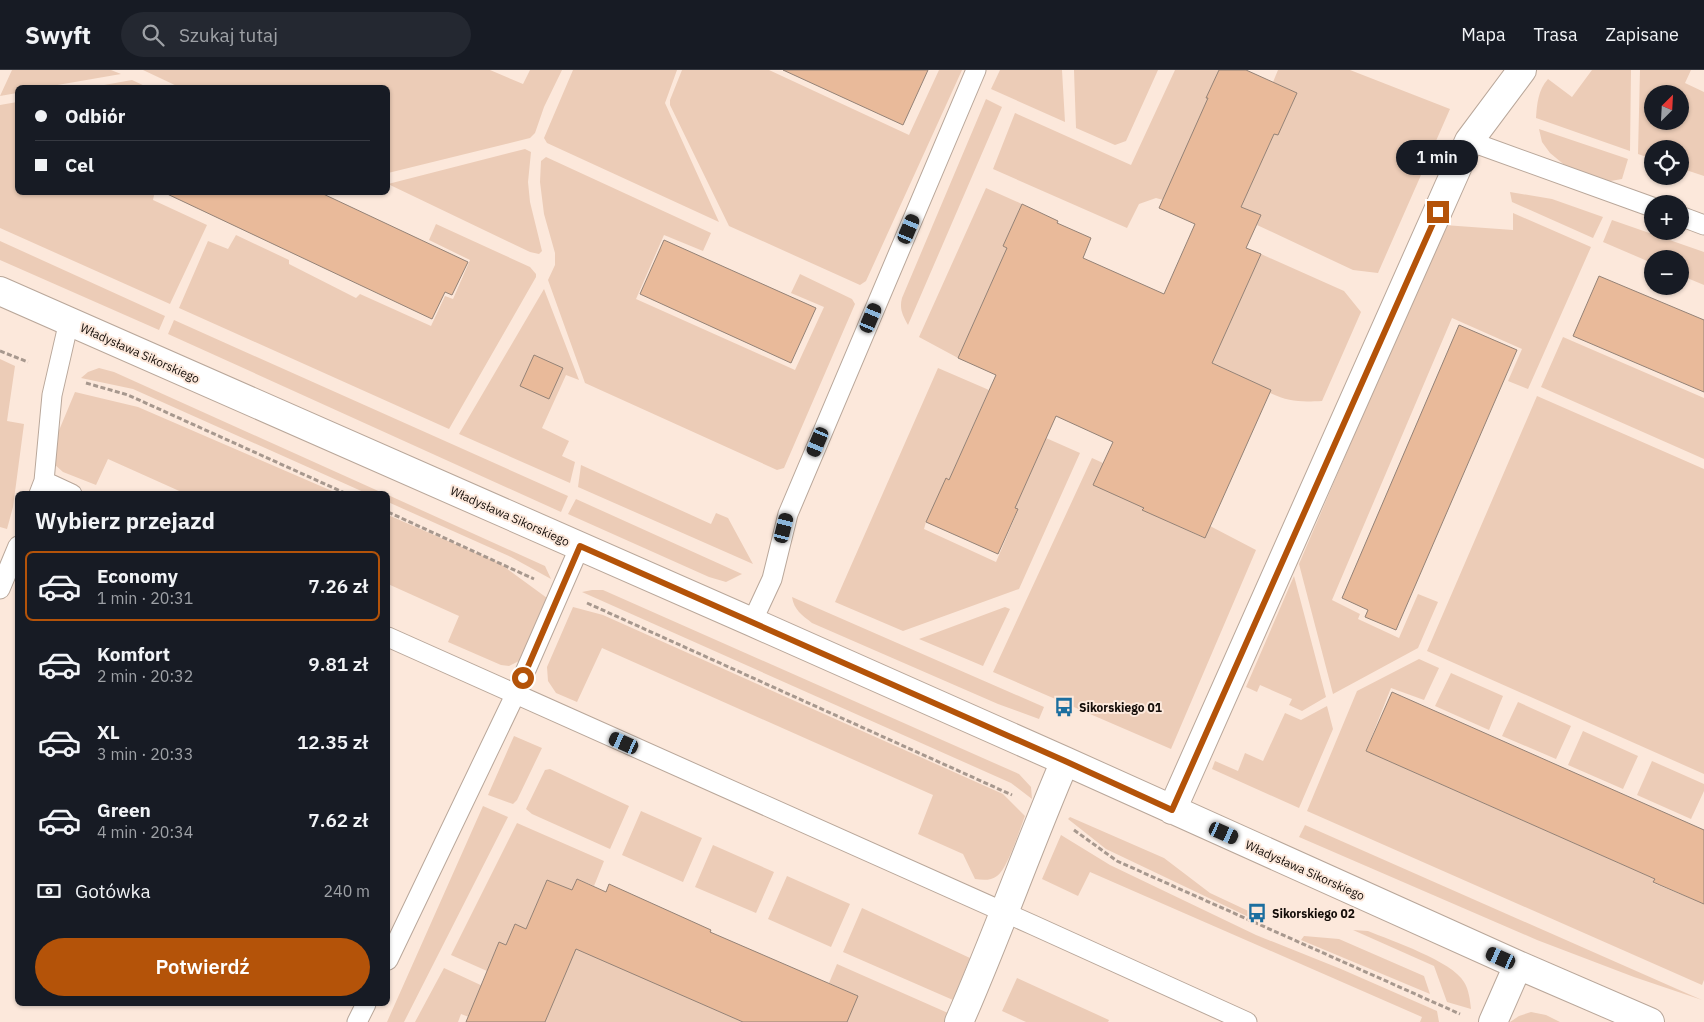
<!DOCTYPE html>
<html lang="pl">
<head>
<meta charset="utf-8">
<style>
	body { margin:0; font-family:"IBM Plex Sans",sans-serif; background:#242831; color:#f1f3f6; height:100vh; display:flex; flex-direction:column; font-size:19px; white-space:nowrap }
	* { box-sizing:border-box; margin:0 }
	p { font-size:16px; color:#9ea1a6 }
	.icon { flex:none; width:28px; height:28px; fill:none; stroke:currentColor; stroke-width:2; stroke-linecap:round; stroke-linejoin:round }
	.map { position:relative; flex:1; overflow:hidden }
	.panel { position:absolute; left:15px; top:421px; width:375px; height:515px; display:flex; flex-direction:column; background:#171b24; border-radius:8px; box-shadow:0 1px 4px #0004 }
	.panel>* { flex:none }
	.top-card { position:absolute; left:15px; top:15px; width:375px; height:110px; border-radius:8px; box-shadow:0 1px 4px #0004; display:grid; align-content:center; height:110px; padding:0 20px; background:#171b24 }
	.needle { width:32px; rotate:24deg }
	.tools { position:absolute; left:1644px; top:15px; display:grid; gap:10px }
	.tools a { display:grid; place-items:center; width:45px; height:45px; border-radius:50%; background:#171b24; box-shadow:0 1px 4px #0004; font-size:25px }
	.end { position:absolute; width:22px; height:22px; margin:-11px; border:6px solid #b45309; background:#fff; box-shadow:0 0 0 2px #fff }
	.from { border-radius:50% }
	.bubble { position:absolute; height:35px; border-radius:18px; background:#171b24; box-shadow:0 1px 4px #0004; font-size:16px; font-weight:600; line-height:35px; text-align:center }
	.car { position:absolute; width:15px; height:30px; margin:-15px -8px; border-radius:6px; box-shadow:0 0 4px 1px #0007; background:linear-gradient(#222 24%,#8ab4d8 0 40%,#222 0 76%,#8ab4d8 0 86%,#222 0) }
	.top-card b { display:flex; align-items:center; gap:18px; height:48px; font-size:19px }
	.top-card b+b { border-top:1px solid #363941 }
	.top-card i { width:12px; height:12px; background:#f1f3f6 }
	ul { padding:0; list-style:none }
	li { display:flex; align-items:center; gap:15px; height:70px; margin:0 10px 8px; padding:0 10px; border:2px solid transparent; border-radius:8px }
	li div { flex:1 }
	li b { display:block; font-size:19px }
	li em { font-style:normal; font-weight:600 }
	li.on { border-color:#b45309 }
	li>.icon { width:45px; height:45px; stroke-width:1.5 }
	h2 { padding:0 20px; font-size:22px; line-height:60px }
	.pay { display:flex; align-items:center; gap:12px; height:55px; padding:0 20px; font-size:19px }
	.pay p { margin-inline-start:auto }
	.action { display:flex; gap:10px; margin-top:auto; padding:10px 20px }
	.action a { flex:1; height:58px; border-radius:30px; background:#b45309; color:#fff; font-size:20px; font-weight:600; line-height:58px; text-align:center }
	header { display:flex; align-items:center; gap:30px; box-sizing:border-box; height:70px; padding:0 25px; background:#171b24; border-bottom:1px solid #363941 }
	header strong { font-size:24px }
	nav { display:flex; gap:28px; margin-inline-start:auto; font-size:18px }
	.search { width:350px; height:45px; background:#242831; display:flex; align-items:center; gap:12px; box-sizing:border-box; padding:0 18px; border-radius:28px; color:#9ea1a6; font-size:19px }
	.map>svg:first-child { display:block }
</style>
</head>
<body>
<header>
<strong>Swyft</strong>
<div class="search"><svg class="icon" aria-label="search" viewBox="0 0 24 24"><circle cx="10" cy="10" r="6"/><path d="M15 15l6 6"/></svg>Szukaj tutaj</div>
<nav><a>Mapa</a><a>Trasa</a><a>Zapisane</a></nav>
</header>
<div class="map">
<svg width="1704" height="952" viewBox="0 0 1704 952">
	<rect width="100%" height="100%" fill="#fce8db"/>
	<path fill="#ecccb7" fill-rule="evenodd" d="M 12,0 L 111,0 L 121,4 L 46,17 L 18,18 L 17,23 L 0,26 Z
		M 143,0 L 490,0 L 523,14 L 530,0 L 562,0 L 544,37 L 535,63 L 530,68 L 388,103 L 388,18 L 179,17 Z
		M 573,0 L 677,0 L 665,33 L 719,152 L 547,73 L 544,68 Z
		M 682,0 L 769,0 L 909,65 L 939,0 L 962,0 L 866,211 L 860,215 L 729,156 L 670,35 L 670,30 Z
		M 1000,0 L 1062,0 L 1065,52 L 991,19 Z
		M 1074,0 L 1158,0 L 1126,71 L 1115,75 L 1076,58 Z
		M 1175,0 L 1219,0 L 1207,28 L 1233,40 L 1163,130 L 1156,128 L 1139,134 L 1127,158 L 993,99 L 1015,43 L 1131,95 Z
		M 1278,0 L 1350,0 L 1450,39 L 1378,203 L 1353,200 L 1257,155 L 1261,145 L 1241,137 L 1274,64 L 1278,65 L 1297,23 L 1273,12 Z
		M 1592,0 L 1631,0 L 1630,81 L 1536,48 C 1537,34 1538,20 1548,9 L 1572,27 Z
		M 1640,0 L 1691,0 L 1685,13 L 1704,22 L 1704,106 L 1680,98 L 1680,79 L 1652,79 L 1652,89 L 1638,84 ZM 1652,24 L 1680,24 L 1680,51 L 1652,51 Z
		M 132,10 L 147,17 L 93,17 Z
		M 986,29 L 1002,37 L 908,255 C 903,246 899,239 902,228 Z
		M 17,32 L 18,122 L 149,123 L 154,125 L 153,130 L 207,155 L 170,234 L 0,158 L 0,35 Z
		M 1539,59 L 1628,89 L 1622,109 L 1605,112 L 1573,102 L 1550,83 L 1542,72 Z
		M 525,79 L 531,82 L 528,112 L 530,132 L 542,181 L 539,184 L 530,182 L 388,114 Z
		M 546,87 L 711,163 L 703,181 L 664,165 L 636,229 L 795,300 L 824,237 L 791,223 L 800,204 L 852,229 L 855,234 L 784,398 L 777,400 L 585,313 L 548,210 L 555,195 L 555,183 L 544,144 L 540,112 L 541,91 Z
		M 986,118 L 1022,134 L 1003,176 L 1007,178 L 958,288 L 919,267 Z
		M 1510,122 L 1552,129 L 1603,147 L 1593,168 L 1512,132 Z
		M 1513,143 L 1591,177 L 1528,319 L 1508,311 L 1522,279 L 1452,248 L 1332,530 L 1360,544 L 1358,549 L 1399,568 L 1418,524 L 1438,532 L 1418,578 L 1333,624 L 1299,494 L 1444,155 L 1513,160 Z
		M 1612,150 L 1704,182 L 1704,215 L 1680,205 L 1680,189 L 1652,189 L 1652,193 L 1603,172 Z
		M 436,154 L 530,197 L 536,204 L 536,207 L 449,359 L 179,238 L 208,171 L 228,179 L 236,165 L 289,190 L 289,194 L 356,228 L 360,224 L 431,256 L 445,226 L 453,229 L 470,190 L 429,170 Z
		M 0,171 L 165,246 L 159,260 L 0,190 Z
		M 1261,184 L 1344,221 L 1361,242 L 1322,331 C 1300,332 1290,332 1270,323 L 1271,320 L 1212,293 Z
		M 544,219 L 579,310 L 566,305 L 542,358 L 569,371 L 562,386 L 575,392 L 570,413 L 459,364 Z
		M 174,250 L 568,426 L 561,442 L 168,264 Z
		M 1563,267 L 1704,328 L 1704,389 L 1541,317 Z
		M 0,289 L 15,296 L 7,351 L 24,354 L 13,437 L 7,459 L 0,457 Z
		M 99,298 L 114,302 L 385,424 L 368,424 L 133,319 L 81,308 L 88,302 Z
		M 938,298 L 989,320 L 949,410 L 926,452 L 924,459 L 996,492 L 1018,440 L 1015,438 L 1046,368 L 1080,383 L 1019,519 L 903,561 L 835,532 Z
		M 75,322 L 138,337 L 339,424 L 186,424 L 108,389 L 96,415 L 63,402 L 54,394 L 50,382 Z
		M 1537,326 L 1704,399 L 1704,704 L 1427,581 Z
		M 1092,388 L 1103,393 L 1144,437 L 1143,440 L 1204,468 L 1210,456 L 1256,480 L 1171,679 L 993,602 Z
		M 581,395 L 711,454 L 716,443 L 728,448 L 753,494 L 578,417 Z
		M 388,425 L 545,496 L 551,509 L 511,487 L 388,432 Z
		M 576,429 L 742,504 L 726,512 L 709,507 L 568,444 Z
		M 388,445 L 499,493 L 547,528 L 523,589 L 509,596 L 501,595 L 448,572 L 459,546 L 388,514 Z
		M 1294,506 L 1326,627 L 1302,641 L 1289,635 L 1292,629 L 1260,615 L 1257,622 L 1246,617 Z
		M 592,520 L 603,520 L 1019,704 L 1031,717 L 1032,729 L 1011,713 L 582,522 Z
		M 792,527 L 1044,637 L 1039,649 L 998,634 L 812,553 C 802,545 794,540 792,527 Z
		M 573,537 L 603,545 L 1003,724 L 1025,746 C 1020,759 1007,800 997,806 C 991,811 982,810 975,809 L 963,784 L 918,764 L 933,725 L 602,578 L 577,632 L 556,623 L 548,611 L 547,597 Z
		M 1005,537 L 1010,539 L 983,596 L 919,569 Z
		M 1419,589 L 1439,598 L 1424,630 L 1391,618 L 1366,681 L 1655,809 L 1653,813 L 1702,833 L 1704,829 L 1704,910 L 1702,915 L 1307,741 L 1357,621 Z
		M 1451,603 L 1503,626 L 1489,660 L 1435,636 Z
		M 1518,632 L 1571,656 L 1556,689 L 1502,666 Z
		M 1327,636 L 1333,659 L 1299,738 L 1212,699 L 1215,691 L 1238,701 L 1245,683 L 1263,691 L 1285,643 L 1301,650 Z
		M 1583,661 L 1638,686 L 1623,719 L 1568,695 Z
		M 514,666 L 542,678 L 517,730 L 513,734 L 488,725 Z
		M 1652,691 L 1704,714 L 1704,721 L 1691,749 L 1637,725 Z
		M 550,699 L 629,736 L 610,779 L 532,744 L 526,739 L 545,700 Z
		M 483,736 L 508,747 L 404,952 L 387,952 Z
		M 641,741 L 702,768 L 683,812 L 622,785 Z
		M 1070,747 L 1164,788 L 1210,823 L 1257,845 L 1255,850 L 1106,779 L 1068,749 Z
		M 517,753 L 604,791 L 594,816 L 577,809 L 572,820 L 547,810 L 526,859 L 515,854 L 506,875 L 499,872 L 487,901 L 451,885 Z
		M 1305,755 L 1702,930 L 1634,907 L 1537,870 L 1299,767 Z
		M 1061,765 L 1110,795 L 1256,865 L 1341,899 L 1437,941 L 1439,952 L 1420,952 L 1422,947 L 1090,802 L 1078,826 L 1042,809 Z
		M 713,775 L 774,802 L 756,843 L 695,817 Z
		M 787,806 L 850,834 L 831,877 L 768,849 Z
		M 862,838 L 970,888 L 953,930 L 843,882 Z
		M 1353,860 L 1368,861 C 1392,871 1452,891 1464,912 C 1469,920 1470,930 1471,939 L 1447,932 L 1434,896 Z
		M 573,866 L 702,934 L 743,952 L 545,952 Z
		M 1304,866 L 1339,869 L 1424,906 L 1430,924 L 1301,870 Z
		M 837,894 L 948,943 L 944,952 L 847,952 L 858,926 L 829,913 Z
		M 444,898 L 487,918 L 474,949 L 461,944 L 458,952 L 415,952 Z
		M 1017,908 L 1109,950 L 1108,952 L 1026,952 L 1002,941 Z
		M 1531,942 L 1546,945 L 1560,952 L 1510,952 L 1519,946 Z"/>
	<path fill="#e9ba9a" stroke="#948276" d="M 783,0 L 928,0 L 903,55 Z
		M 1219,0 L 1246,0 L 1297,23 L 1278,65 L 1274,64 L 1241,137 L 1261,145 L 1246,178 L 1261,184 L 1212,293 L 1271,320 L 1205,468 L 1142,440 L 1144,438 L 1093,415 L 1113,372 L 1056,346 L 1015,438 L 1018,439 L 998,484 L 926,452 L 946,408 L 949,410 L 996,305 L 958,288 L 1007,178 L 1003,176 L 1022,134 L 1058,151 L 1057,153 L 1091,168 L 1083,188 L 1164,224 L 1195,154 L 1159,138 L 1208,28 L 1206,28 Z
		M 163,122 L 319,122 L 468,192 L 452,225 L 445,222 L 432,249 Z
		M 664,170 L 816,238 L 791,293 L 640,224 Z
		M 1599,206 L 1704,250 L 1704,322 L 1573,266 Z
		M 1459,255 L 1517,280 L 1396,560 L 1365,547 L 1368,540 L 1342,528 Z
		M 534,285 L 563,298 L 549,329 L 520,316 Z
		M 1392,622 L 1704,760 L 1704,834 L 1653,812 L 1655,809 L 1366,681 Z
		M 577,809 L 606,822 L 609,814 L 711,860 L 710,862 L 858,926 L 847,952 L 743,952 L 576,879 L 545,952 L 466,952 L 499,872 L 506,875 L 515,854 L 526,859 L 547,810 L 572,820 Z"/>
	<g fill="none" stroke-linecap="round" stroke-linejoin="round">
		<defs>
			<path id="lane" d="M 1469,71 L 1652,137
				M 1680,146 L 1704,155
				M 44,411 L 72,424
				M 39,424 L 44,411 L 52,325 L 69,251
				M 0,519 L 18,476
				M 752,552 L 772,509 L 788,444 L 976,0
				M 388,567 L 1033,855 L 1247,952
				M 388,890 L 515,625 L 580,476
				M 357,952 L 366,934"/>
			<path id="street" d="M 0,221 L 752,552 L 1065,691 L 1518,895 L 1650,952
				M 1172,740 L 1469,71 L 1522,0
				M 959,952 C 997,866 1028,777 1065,691
				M 1493,952 L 1518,895"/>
		</defs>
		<use href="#lane" stroke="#b9a79a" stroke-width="21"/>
		<use href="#street" stroke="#b9a79a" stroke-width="30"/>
		<path stroke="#a7988e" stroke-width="3" stroke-dasharray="5 2.5" stroke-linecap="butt" d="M 0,281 L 28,292
			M 86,313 L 128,325 L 347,424
			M 388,442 L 534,509
			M 587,533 L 1012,725
			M 1074,760 L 1117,791 L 1460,944"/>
		<use href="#lane" stroke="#fff" stroke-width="19"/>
		<use href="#street" stroke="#fff" stroke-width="28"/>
	</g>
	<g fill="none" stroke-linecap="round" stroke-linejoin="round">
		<path stroke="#b45309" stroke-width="6" d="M 523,608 L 580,476 L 1065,691 L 1172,740 L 1438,142"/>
	</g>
	<defs>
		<symbol id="bus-bare" viewBox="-9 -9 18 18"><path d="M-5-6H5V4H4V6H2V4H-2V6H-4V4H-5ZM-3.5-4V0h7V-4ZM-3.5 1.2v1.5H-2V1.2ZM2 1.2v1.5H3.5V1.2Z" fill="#1b6e9f" stroke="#fce8db" stroke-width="2.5" paint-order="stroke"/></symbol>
	</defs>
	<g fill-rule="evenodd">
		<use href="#bus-bare" x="1050" y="623" width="28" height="28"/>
		<use href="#bus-bare" x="1243" y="829" width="28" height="28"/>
	</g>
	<g text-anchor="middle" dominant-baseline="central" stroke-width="4" stroke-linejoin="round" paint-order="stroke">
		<g font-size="12" fill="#140d09" stroke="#fce8db">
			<text transform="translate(140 283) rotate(24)">Władysława Sikorskiego</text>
			<text transform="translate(510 446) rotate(24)">Władysława Sikorskiego</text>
			<text transform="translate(1305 800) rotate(24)">Władysława Sikorskiego</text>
		</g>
		<g font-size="12" font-weight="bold" fill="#140d09" stroke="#fce8db" text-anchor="start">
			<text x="1079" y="637">Sikorskiego 01</text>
			<text x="1272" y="843">Sikorskiego 02</text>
		</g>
	</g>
</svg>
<div class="tools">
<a><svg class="needle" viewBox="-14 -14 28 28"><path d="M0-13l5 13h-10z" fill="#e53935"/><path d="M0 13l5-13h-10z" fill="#9ea1a6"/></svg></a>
<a><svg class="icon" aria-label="locate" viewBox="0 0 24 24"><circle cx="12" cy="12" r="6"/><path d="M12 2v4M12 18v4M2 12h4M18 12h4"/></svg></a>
<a>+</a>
<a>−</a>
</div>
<i class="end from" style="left:523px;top:608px"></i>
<i class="end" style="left:1438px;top:142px"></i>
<div class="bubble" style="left:1396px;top:70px;width:82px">1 min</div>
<i class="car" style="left:909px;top:159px;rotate:23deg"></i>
<i class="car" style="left:871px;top:248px;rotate:23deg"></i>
<i class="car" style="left:818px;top:372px;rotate:203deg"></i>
<i class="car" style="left:784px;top:458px;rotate:14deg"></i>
<i class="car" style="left:624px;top:673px;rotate:294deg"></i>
<i class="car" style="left:1224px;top:763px;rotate:114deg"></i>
<i class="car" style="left:1501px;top:888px;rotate:294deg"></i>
<div class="top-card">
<b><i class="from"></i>Odbiór</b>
<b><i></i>Cel</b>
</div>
<section class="panel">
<h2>Wybierz przejazd</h2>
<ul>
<li class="on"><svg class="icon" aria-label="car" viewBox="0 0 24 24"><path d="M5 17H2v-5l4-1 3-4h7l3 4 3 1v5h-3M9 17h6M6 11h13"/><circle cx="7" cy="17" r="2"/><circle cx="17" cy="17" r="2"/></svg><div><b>Economy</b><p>1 min · 20:31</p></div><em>7.26 zł</em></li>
<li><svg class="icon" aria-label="car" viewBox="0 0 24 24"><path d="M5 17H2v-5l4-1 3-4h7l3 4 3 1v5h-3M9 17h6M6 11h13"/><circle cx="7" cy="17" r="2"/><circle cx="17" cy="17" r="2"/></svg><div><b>Komfort</b><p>2 min · 20:32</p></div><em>9.81 zł</em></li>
<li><svg class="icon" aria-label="car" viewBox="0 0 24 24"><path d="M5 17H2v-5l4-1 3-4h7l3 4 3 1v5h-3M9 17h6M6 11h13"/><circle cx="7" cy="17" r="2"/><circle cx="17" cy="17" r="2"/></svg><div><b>XL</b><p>3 min · 20:33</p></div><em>12.35 zł</em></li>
<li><svg class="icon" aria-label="car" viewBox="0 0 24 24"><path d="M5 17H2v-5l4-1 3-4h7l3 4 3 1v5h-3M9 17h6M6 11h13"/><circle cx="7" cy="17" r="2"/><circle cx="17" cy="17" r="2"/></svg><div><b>Green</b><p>4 min · 20:34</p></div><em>7.62 zł</em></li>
</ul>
<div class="pay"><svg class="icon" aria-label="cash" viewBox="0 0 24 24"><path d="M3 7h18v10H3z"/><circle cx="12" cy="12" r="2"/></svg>Gotówka<p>240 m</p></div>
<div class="action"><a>Potwierdź</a></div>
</section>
</div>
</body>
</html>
